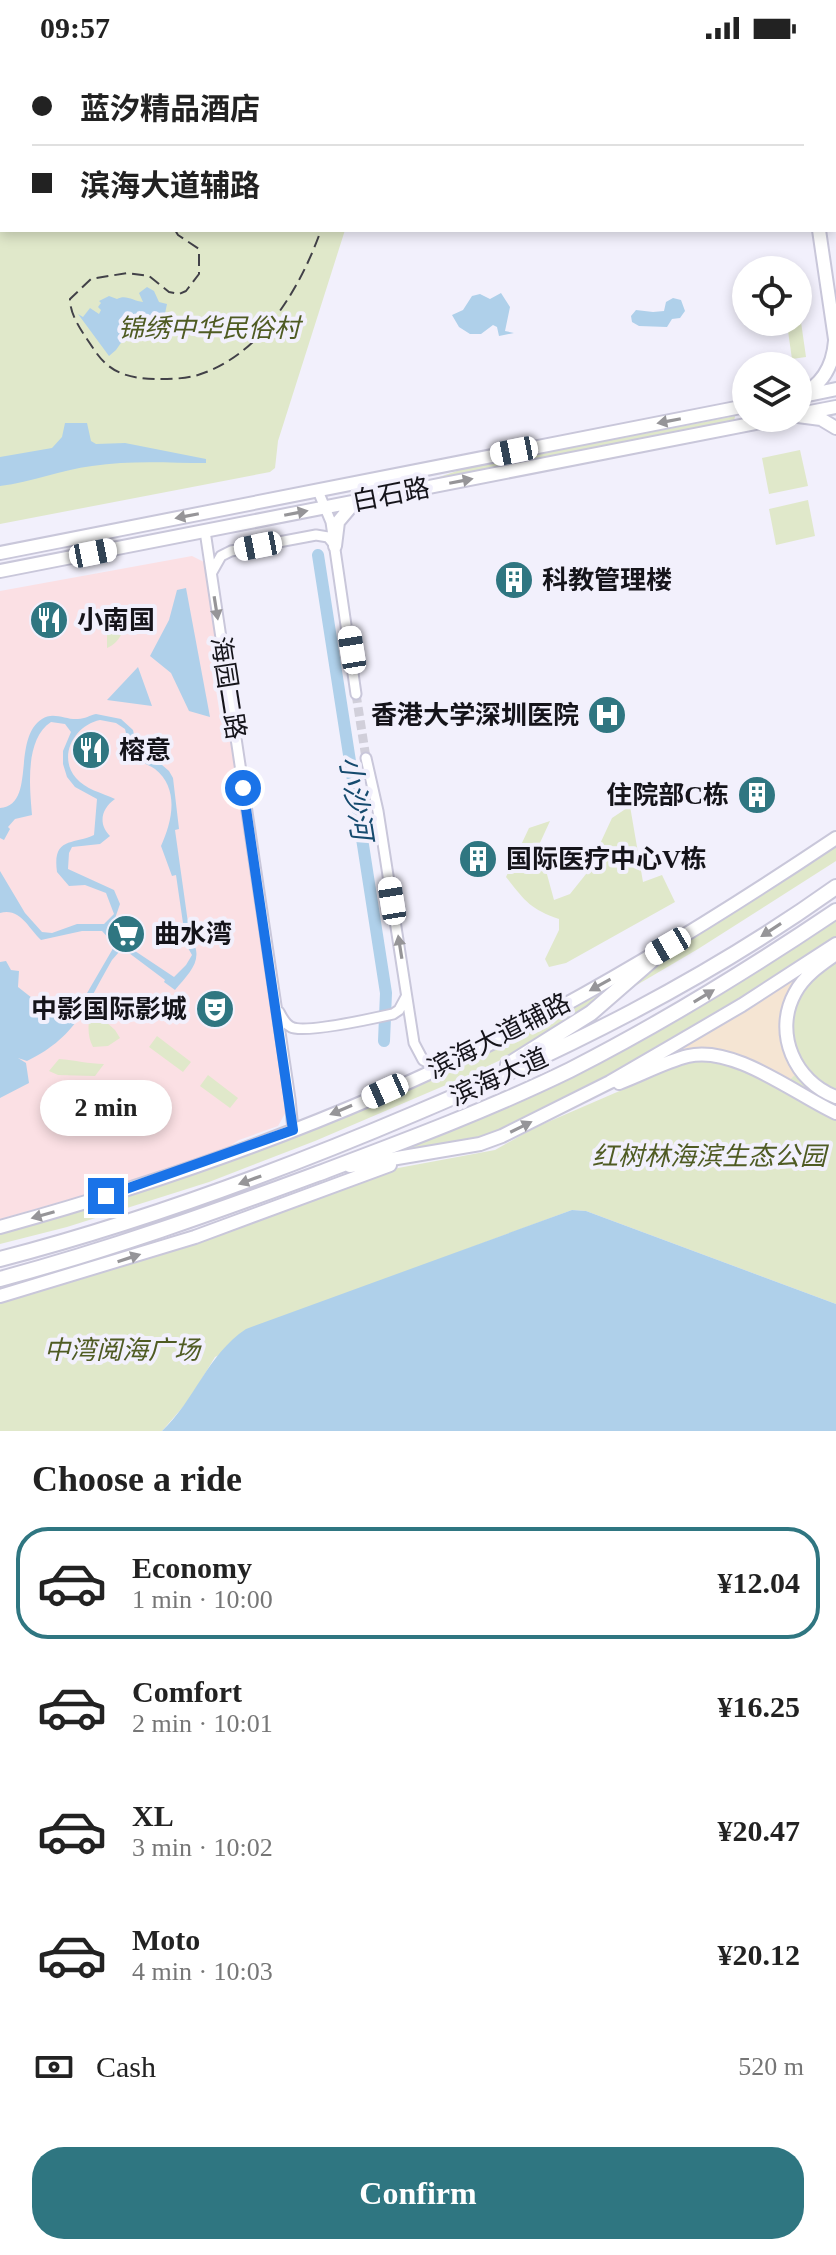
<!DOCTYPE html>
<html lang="en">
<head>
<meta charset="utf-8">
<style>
	body { margin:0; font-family:"Times New Roman","Noto Sans SC",serif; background:#f2f2f2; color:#222; height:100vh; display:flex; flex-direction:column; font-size:30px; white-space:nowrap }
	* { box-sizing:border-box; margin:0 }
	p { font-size:26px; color:#767676 }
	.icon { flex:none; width:44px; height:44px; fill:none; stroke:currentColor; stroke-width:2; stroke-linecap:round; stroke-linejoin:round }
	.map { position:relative; height:1375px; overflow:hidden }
	.sheet { display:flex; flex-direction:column; background:#fff; flex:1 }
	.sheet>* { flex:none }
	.hud { position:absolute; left:0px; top:0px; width:836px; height:176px; box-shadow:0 4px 12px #0003; display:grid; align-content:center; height:176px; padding:0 32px; background:#fff }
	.fabs { position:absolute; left:732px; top:200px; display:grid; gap:16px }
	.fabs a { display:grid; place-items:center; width:80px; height:80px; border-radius:50%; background:#fff; box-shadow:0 4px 12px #0003; font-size:40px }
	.end { position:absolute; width:36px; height:36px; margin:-18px; border:10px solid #1a73e8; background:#fff; box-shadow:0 0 0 4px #fff }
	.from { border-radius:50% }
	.bubble { position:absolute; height:56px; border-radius:28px; background:#fff; box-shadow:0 4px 12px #0003; font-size:26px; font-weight:800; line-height:56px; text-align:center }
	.car { position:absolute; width:24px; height:48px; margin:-24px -12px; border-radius:10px; box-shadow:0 0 6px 2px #0007; background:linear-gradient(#fff 24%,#345 0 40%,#fff 0 76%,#345 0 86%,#fff 0) }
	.hud b { display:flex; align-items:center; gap:28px; height:76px; font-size:30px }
	.hud b+b { border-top:2px solid #e0e0e0 }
	.hud i { width:20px; height:20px; background:#222 }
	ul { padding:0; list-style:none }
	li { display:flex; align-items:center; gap:24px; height:112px; margin:0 16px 12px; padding:0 16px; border:4px solid transparent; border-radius:32px }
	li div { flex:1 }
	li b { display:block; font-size:30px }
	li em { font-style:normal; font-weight:800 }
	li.selected { border-color:#2f7681 }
	li>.icon { width:72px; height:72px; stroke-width:1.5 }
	h2 { padding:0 32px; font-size:36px; line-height:96px }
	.pay { display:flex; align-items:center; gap:20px; height:88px; padding:0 32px; font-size:30px }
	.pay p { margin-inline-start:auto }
	.button { display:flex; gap:16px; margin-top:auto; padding:16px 32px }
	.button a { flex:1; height:92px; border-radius:32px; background:#2f7681; color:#fff; font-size:32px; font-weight:800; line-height:92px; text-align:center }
	.status { display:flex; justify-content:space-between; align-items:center; height:56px; padding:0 40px; background:#fff; direction:ltr }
	.status svg { height:22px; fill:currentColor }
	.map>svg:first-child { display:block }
</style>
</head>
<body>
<div class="status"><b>09:57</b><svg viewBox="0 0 49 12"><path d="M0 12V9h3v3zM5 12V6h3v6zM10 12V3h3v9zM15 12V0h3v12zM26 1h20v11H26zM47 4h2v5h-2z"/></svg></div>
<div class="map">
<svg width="836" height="1375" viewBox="0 0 836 1375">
	<rect width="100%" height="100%" fill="#f2f0fc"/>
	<path fill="#fbe0e4" d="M 192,500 L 204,506 L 287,1054 L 278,1070 L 239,1084 L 222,1095 L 137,1124 L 0,1163 L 0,535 Z"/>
	<path fill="#f5e5d3" d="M 803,916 L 792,1011 L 796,1018 L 788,1025 L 741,1001 L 712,993 L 681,995 L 680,991 Z"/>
	<path fill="#e0e8ca" d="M 0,0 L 552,0 L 2,2 L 2,174 L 345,174 L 278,385 L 275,412 L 270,416 L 0,468 Z
		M 801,266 L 806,301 L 792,303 L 787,268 Z
		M 735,360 L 734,366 L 363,438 L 368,435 L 433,423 L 466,412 Z
		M 800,394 L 808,430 L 769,438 L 762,402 Z
		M 808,444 L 815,480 L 776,489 L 769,453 Z
		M 126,549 L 129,551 C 127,568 122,586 107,592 L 107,561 L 118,550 Z
		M 630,750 L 643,826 L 662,819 L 675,846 L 566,907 L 549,911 L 545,903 L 559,874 L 559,863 C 530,853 525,845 506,821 L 529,772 L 550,765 L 539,789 L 554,844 L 570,838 L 586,818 L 612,762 Z
		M 836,786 L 836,805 L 698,893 L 613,943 L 662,899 Z
		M 836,865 L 836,885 L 628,1012 L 499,1075 L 463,1086 L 409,1094 L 408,1092 C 458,1072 508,1053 555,1029 C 653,982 746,924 836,865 Z
		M 836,906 L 836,1248 L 586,1155 L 572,1154 L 416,1212 L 215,1301 L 189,1344 L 162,1375 L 0,1375 L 0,1245 L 382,1115 L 495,1094 L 534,1072 L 698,1001 L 721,1003 L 788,1025 L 796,1018 L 806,1029 L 809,1018 C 804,1010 795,1000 792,991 C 781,952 808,926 836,906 Z
		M 641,910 L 599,945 L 534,988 L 467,1020 L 315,1085 L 209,1126 L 67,1171 L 0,1188 L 0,1176 L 275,1087 Z
		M 93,954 L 115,974 L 120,982 L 108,990 L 93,991 C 87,980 87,965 93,954 Z
		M 157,980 L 191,1006 L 183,1016 L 149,991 Z
		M 59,1003 C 75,1004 89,1008 104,1008 L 95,1020 L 58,1019 L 49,1015 Z
		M 208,1019 L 238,1042 L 230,1052 L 200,1030 Z"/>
	<path fill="#afd0ea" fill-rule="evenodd" d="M 147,231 L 154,235 L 159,246 L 167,248 L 163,267 L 158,270 L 159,272 L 134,268 L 116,294 L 109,300 L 78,258 L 83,261 L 90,252 L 99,258 L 101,254 L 98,251 L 101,247 L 99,245 L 109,240 L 117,243 C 126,238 133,245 143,246 L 139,237 Z
		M 501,237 L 510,251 L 505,275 L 514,277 L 499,280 L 497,271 L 493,269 L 481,278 L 470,278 L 459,271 L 452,259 L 463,254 L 472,240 L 480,238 L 490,243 Z
		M 673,242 L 681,244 L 685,255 L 680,262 L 672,263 L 667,271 L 639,270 L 632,266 L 631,260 L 636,254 L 653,256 L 664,255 L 666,246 Z
		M 65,367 L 87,367 L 91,385 L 96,388 L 125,387 L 206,403 L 206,407 C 169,407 130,404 92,410 C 61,414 32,426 0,430 L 0,401 L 52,392 L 62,381 Z
		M 186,532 L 210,661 L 189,655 L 171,617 L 150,600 L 169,564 L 177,534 Z
		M 138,611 L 152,650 L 107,644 Z
		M 96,658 L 121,663 L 133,674 L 138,697 L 143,702 L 154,702 L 169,715 L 173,722 L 179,773 L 175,774 L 190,881 C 206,903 189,917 175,934 L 164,926 L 165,924 L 129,897 L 119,896 L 112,904 C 85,950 78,980 27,1005 L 18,1002 L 26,1007 L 29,1027 L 0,1042 L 0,906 L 6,905 L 11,914 L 19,915 L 18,931 L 32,942 L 47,939 L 64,949 L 83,944 L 115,889 L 102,875 L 82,875 L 41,884 C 29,873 20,851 0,857 L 0,815 L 25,857 L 42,876 L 52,877 L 77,868 L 104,868 L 114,858 L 106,837 L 85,829 L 69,830 L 57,816 C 52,780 74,789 94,779 L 97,743 L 75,731 L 67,721 L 63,708 L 63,695 L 71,676 L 65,668 L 51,666 C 24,684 30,733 32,759 L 15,763 L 8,771 L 10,773 L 4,784 L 0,782 L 0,752 C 37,749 11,683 42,663 C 53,655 66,664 78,663 C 85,663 90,659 96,658 ZM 100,664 L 116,667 L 125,673 L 132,701 C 139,706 148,708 155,713 C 180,733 172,766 161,790 L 172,820 L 176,819 L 185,881 L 183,883 L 192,899 L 186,909 L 174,921 L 120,885 L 111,874 L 120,848 L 114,834 L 68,813 L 69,797 L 72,791 L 100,788 L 110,780 C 98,768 101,753 115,743 C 102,737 85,733 76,722 C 57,700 75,669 100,664 Z
		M 572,1154 L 586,1155 L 836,1248 L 836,1375 L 162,1375 C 195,1344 207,1299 246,1273 Z"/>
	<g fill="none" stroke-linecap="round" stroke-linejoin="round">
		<path stroke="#afd0ea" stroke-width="2" d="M 492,0 L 498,2
			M 508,2 L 508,0
			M 522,2 L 523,0
			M 543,2 L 544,0"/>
		<path stroke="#afd0ea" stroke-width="12" d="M 318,499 L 386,937 L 384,985"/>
		<path stroke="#d1cfda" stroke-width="9" stroke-dasharray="9 4.5" stroke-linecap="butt" d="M 356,638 L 366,702"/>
		<defs>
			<path id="minor" d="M 318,435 L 331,466 L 356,638
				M 205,475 L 290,1043 L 293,1074
				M 212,516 L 221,500 L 231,495 L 316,479 L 328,481 L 333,487
				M 366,702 L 378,755 L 414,987 L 423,1004 L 438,1012
				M 279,956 C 282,962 285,968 291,971 C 304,978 375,962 393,958 L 399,954 L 406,941"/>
			<path id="major" d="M 793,0 L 793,2
				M 816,0 L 817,2
				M 834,113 L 836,126
				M 819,174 L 836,290
				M 808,339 L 836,333
				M 798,340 C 822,330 833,310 835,285
				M 805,357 L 836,351
				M 798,360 L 821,363 L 836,372
				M 335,490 L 338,466 L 354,447
				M 0,497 L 746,350
				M 0,515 L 781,362
				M 836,898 C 820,909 804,920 795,937 C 773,977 795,1026 836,1041
				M 619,1027 C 641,1019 664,1006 688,1000 C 734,989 795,1038 836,1057
				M 350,1110 L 480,1088 L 502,1080 L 610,1026 L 672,990 L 742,949 L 836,888
				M 0,1171 C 171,1124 340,1063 498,984 C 615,925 727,855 836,782
				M 0,1240 L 195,1181 L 390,1109"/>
			<path id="highway" d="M 508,1009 L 591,957 L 668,890
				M 0,1203 C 143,1166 280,1115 416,1057 C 563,995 706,924 836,831
				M 0,1223 C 108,1194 212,1157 317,1118 C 402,1086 488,1054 570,1014 C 662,967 750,913 836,855"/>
		</defs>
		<use href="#minor" stroke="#c9c7da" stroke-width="13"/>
		<use href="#major" stroke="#c9c7da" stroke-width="16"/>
		<use href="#highway" stroke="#c9c7da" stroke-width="18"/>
		<use href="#minor" stroke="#fff" stroke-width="9"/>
		<use href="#major" stroke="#fff" stroke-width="12"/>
		<use href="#highway" stroke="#fff" stroke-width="14"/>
		<path stroke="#424148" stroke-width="2" stroke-dasharray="12 6" stroke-linecap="butt" d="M 175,174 L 178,179 L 199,193 L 199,218 L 186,235 L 179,238 L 169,236 L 149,220 L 127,217 L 91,223 L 70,243 C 70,261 84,278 93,292 C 109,317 127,322 155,323 C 169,323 185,323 198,319 C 261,299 300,233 321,174"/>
	</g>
	<defs><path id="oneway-solid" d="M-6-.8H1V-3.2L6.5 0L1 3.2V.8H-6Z" transform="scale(2)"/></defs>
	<g fill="#969598">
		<use href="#oneway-solid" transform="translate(669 365) rotate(169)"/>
		<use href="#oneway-solid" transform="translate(461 425) rotate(-11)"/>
		<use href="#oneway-solid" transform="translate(296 457) rotate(-11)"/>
		<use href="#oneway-solid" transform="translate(187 460) rotate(169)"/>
		<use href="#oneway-solid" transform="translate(216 552) rotate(81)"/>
		<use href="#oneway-solid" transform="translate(771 874) rotate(147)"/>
		<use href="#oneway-solid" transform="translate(400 891) rotate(-99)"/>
		<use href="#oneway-solid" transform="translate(600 929) rotate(151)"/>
		<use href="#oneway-solid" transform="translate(704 940) rotate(-31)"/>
		<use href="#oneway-solid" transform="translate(341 1054) rotate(157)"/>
		<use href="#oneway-solid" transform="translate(521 1071) rotate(-26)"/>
		<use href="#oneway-solid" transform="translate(250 1124) rotate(160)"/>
		<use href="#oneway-solid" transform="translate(43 1159) rotate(164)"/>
		<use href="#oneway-solid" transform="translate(129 1202) rotate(-18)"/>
	</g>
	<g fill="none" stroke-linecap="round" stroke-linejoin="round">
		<path stroke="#1a73e8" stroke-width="10" d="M 106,1140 L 293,1074 L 243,732"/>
	</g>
	<defs>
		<symbol id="building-disc" viewBox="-11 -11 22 22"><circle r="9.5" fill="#2f7681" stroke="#f2f0fc"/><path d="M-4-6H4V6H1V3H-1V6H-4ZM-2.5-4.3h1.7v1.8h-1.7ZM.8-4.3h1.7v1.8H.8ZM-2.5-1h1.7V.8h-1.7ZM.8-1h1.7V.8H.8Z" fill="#fff"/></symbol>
		<symbol id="restaurant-disc" viewBox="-11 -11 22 22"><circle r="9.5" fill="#2f7681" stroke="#f2f0fc"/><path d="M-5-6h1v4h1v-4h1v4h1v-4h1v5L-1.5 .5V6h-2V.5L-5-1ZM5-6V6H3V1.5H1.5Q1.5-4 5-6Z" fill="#fff"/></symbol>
		<symbol id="hospital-disc" viewBox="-11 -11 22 22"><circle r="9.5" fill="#2f7681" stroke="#f2f0fc"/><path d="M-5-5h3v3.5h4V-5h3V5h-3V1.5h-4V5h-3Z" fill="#fff"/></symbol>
		<symbol id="supermarket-disc" viewBox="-11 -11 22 22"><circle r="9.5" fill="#2f7681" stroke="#f2f0fc"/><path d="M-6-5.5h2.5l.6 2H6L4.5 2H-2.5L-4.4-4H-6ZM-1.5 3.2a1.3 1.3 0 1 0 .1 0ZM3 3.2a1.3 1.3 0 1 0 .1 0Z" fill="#fff"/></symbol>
		<symbol id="theatre-disc" viewBox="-11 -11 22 22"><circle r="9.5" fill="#2f7681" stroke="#f2f0fc"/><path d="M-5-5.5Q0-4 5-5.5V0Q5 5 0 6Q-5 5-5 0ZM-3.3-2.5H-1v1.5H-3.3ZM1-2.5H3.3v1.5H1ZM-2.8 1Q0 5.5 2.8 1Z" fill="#fff"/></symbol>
	</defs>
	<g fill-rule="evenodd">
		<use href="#building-disc" x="492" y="502" width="44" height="44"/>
		<use href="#restaurant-disc" x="27" y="542" width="44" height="44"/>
		<use href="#hospital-disc" x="585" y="637" width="44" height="44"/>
		<use href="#restaurant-disc" x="69" y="672" width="44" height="44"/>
		<use href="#building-disc" x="735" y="717" width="44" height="44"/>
		<use href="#building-disc" x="456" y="781" width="44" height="44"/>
		<use href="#supermarket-disc" x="104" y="856" width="44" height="44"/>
		<use href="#theatre-disc" x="193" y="931" width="44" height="44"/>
	</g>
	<g text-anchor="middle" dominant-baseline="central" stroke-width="8" stroke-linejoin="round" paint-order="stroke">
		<g font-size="26" font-style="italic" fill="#4f5b23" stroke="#f2f0fc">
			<text x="209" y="272">锦绣中华民俗村</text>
			<text x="709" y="1100">红树林海滨生态公园</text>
			<text x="122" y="1294">中湾阅海广场</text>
		</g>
		<g font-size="26" fill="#15141a" stroke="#f2f0fc">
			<text transform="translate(391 439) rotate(-11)">白石路</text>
			<text transform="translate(228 632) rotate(81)">海园二路</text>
			<text transform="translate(499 980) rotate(-27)">滨海大道辅路</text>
			<text transform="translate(499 1021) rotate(-24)">滨海大道</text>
		</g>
		<g font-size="26" font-weight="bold" fill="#15141a" stroke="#f2f0fc" text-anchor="start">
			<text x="542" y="524">科教管理楼</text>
			<text x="77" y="564">小南国</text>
			<text x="579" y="659" text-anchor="end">香港大学深圳医院</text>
			<text x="119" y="694">榕意</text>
			<text x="729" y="739" text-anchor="end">住院部C栋</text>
			<text x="506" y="803">国际医疗中心V栋</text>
			<text x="154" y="878">曲水湾</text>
			<text x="187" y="953" text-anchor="end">中影国际影城</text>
		</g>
		<g font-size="28" font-style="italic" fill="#154a6e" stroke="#f2f0fc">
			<text transform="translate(356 742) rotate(81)">小沙河</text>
		</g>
	</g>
</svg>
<div class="fabs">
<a><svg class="icon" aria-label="locate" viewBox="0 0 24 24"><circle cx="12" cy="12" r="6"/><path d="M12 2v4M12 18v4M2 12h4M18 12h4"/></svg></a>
<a><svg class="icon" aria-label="layers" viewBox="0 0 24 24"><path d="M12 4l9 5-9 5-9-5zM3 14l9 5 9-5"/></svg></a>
</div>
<i class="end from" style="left:243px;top:732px"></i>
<i class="end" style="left:106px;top:1140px"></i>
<div class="bubble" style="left:40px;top:1024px;width:132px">2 min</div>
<i class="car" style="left:514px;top:395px;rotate:259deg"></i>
<i class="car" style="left:258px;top:490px;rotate:259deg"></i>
<i class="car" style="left:93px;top:497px;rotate:79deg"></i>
<i class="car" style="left:352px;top:594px;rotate:351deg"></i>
<i class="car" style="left:392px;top:845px;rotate:351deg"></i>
<i class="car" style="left:668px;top:890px;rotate:240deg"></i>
<i class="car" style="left:385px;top:1035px;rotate:246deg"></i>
<div class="hud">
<b><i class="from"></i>蓝汐精品酒店</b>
<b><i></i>滨海大道辅路</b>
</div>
</div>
<section class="sheet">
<h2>Choose a ride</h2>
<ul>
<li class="selected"><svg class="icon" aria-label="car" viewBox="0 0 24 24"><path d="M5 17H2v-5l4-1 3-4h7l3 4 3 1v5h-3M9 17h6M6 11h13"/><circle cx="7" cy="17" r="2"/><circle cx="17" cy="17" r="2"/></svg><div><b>Economy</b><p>1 min · 10:00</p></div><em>¥12.04</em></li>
<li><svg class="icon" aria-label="car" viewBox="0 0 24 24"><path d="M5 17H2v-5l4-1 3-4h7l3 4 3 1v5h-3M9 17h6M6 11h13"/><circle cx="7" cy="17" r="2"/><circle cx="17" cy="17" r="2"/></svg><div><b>Comfort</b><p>2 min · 10:01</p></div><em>¥16.25</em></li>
<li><svg class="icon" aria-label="car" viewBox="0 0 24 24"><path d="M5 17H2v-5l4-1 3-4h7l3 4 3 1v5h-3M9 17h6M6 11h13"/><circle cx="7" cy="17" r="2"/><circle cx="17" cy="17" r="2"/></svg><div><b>XL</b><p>3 min · 10:02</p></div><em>¥20.47</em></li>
<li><svg class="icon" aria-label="car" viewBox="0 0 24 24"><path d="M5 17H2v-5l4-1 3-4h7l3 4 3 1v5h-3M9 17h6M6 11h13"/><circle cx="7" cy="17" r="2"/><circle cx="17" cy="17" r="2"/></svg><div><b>Moto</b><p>4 min · 10:03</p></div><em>¥20.12</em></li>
</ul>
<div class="pay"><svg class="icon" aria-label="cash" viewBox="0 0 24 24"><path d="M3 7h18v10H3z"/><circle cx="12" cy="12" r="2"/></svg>Cash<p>520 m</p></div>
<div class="button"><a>Confirm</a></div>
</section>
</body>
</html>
